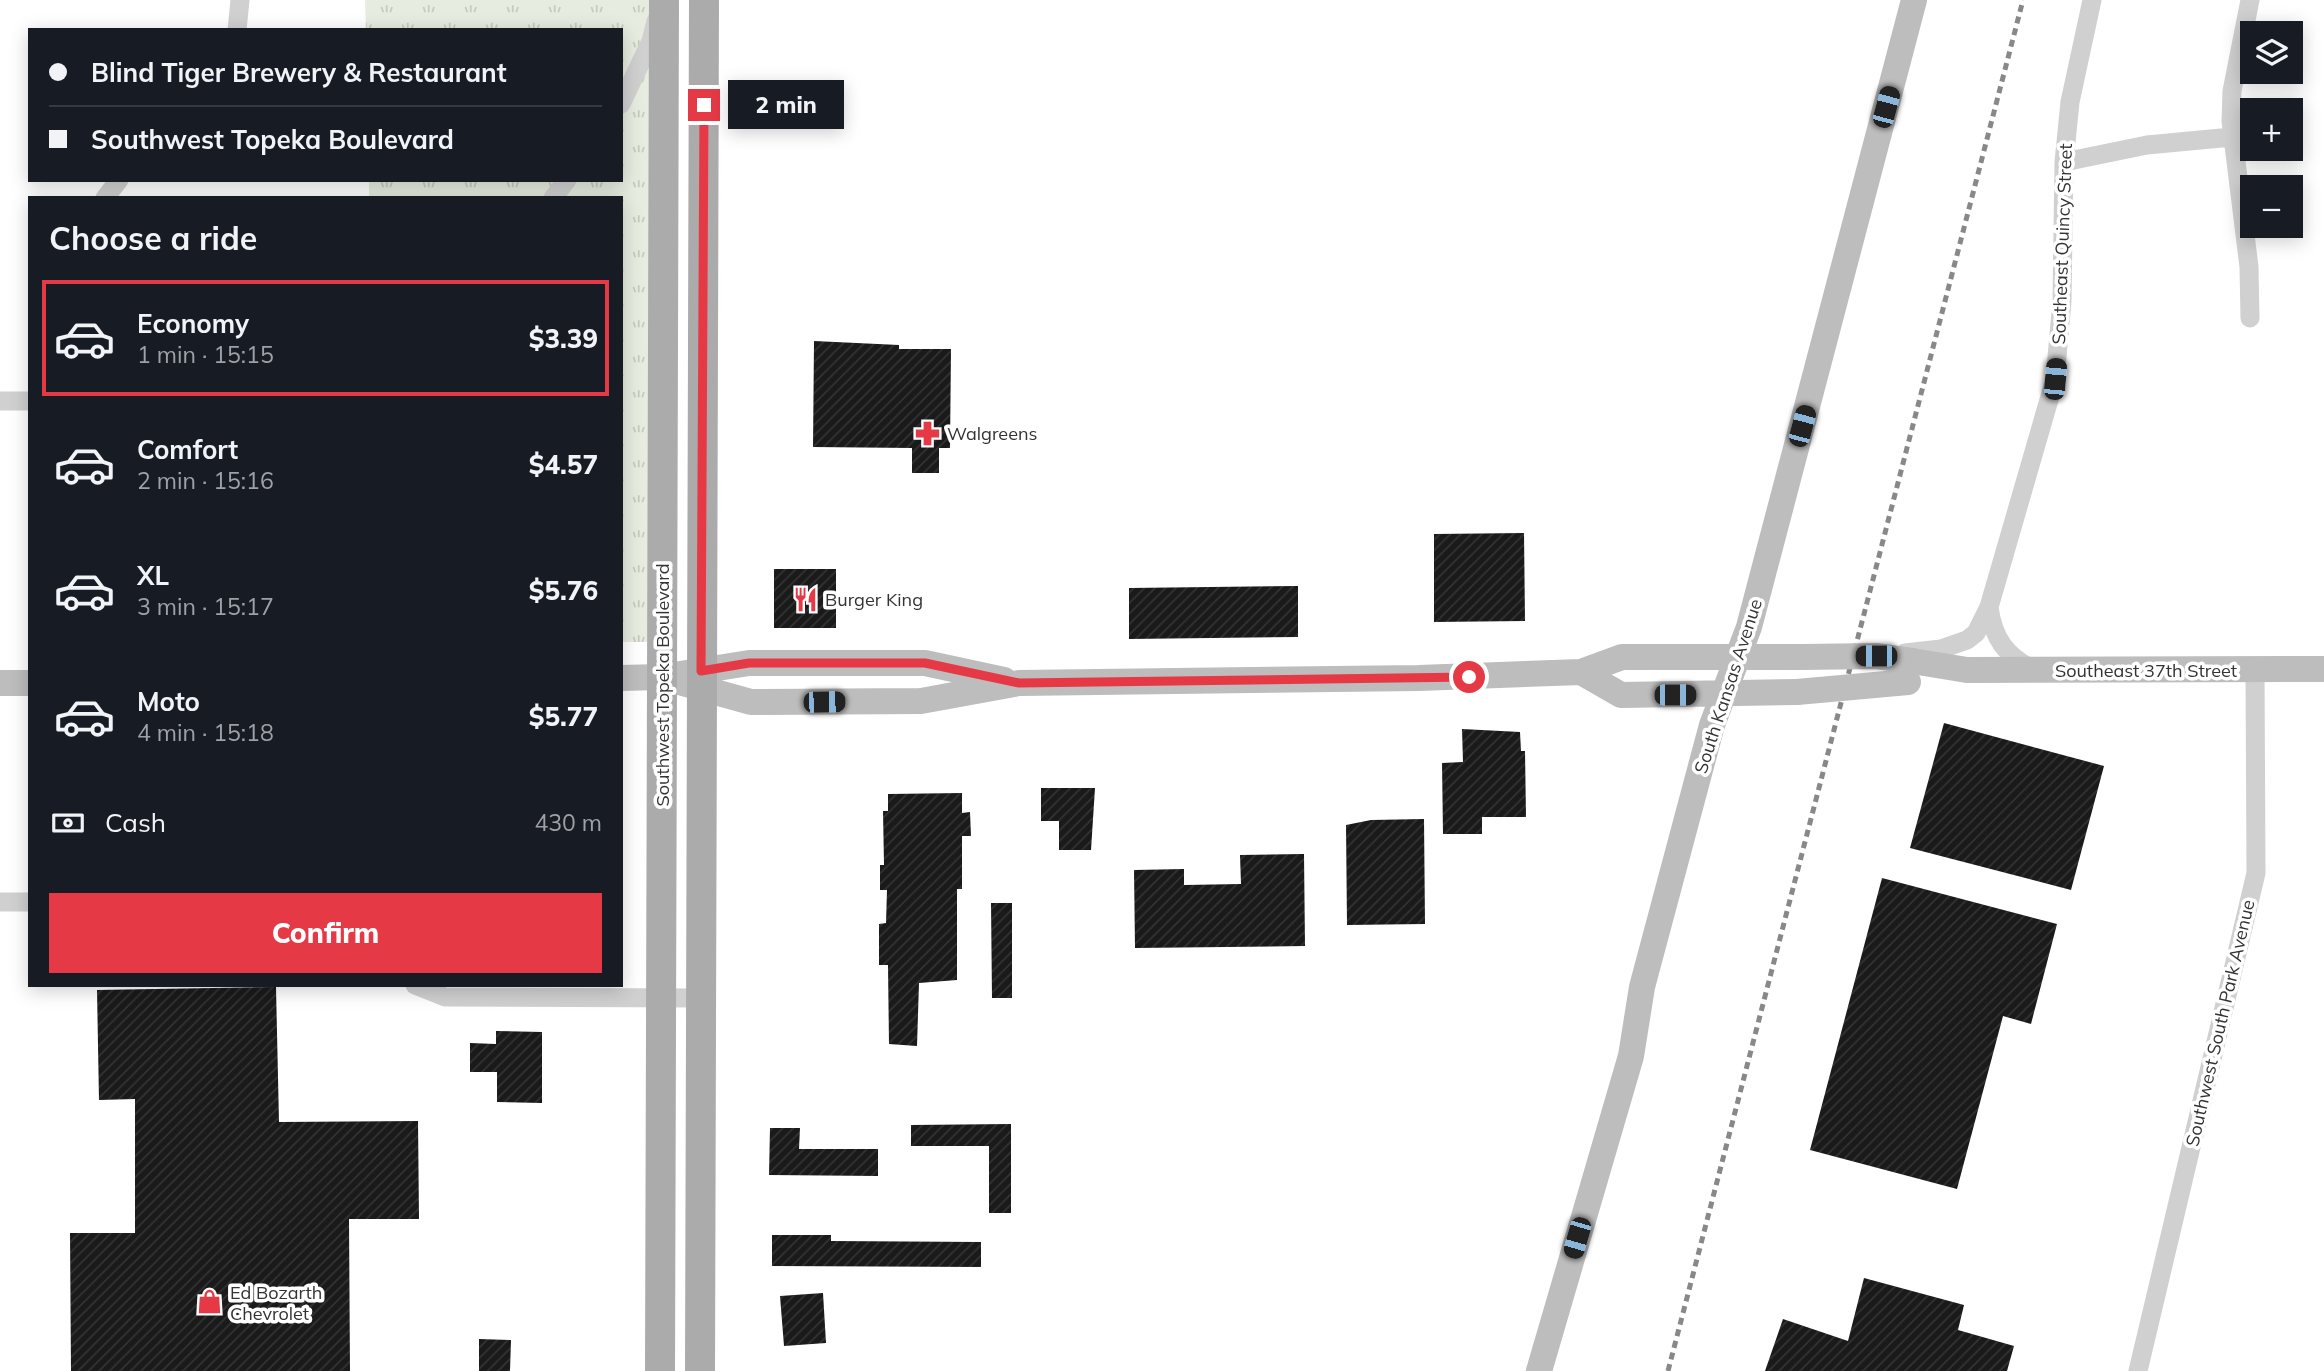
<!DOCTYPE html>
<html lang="en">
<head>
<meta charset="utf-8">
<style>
	body { margin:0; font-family:Mulish,sans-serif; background:#20242c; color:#f1f3f6; height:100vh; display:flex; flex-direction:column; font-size:26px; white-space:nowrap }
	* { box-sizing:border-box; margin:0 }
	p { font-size:23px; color:#9ea1a6 }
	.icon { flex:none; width:38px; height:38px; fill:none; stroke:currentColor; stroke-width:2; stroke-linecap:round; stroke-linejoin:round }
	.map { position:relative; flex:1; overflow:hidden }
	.drawer { position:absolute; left:28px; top:196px; width:595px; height:791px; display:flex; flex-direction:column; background:#171b24; border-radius:0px; box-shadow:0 4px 18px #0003 }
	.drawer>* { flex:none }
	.top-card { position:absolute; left:28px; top:28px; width:595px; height:154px; border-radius:0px; box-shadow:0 4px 18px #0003; display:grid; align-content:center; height:154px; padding:0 21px; background:#171b24 }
	.buttons { position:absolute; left:2240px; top:21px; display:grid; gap:14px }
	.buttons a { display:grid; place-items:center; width:63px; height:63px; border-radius:0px; background:#171b24; box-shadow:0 4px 18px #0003; font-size:35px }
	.end { position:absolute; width:32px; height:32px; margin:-16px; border:9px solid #e63946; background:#fff; box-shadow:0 0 0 4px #fff }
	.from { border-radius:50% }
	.bubble { position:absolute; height:49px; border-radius:0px; background:#171b24; box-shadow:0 4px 18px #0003; font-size:23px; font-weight:800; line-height:49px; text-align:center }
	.car { position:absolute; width:21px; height:42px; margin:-21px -10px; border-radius:9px; box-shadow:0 0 5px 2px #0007; background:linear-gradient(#222 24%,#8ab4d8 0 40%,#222 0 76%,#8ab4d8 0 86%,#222 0) }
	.top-card b { display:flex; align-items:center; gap:24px; height:66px; font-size:26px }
	.top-card b+b { border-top:2px solid #363941 }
	.top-card i { width:18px; height:18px; background:#f1f3f6 }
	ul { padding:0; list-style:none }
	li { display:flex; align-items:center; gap:21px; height:116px; margin:0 14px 10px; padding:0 7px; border:4px solid transparent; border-radius:0px }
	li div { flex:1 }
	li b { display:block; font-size:26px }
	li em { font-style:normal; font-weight:800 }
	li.current { border-color:#e63946 }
	li>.icon { width:63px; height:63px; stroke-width:1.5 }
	h2 { padding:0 21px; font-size:32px; line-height:84px }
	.pay { display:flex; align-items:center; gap:18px; height:77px; padding:0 21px; font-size:26px }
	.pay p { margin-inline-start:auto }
	.primary-button { display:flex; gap:14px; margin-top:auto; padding:14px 21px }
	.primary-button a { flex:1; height:80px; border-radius:0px; background:#e63946; color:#fff; font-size:28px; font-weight:800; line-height:80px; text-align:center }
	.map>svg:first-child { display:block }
</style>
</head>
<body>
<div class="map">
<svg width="2324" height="1371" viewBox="0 0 2324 1371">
	<defs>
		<pattern id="grass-tufts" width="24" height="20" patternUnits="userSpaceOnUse" patternTransform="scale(1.75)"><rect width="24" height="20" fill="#e6ecdf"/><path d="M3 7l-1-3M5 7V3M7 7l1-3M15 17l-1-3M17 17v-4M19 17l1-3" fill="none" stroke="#c6cbc0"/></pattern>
		<pattern id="building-hatch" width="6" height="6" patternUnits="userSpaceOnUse" patternTransform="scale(1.75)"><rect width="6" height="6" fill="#1a1a1a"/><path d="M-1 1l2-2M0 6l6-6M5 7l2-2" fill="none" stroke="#333"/></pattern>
	</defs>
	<rect width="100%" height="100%" fill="#fff"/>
	<path fill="url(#grass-tufts)" d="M 365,0 L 664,0 L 661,642 L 621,642 L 621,198 L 369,198 L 369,180 L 621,180 L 621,30 L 366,30 Z"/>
	<path fill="url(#building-hatch)" d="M 814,341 L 899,345 L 899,349 L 951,349 L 950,448 L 939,448 L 939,473 L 912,473 L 912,448 L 813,447 Z
		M 1524,533 L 1525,621 L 1434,622 L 1434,534 Z
		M 774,569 L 836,569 L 836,628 L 774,628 Z
		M 1298,586 L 1298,637 L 1129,639 L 1129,588 Z
		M 1944,723 L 2104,766 L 2071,890 L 1910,848 Z
		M 1462,729 L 1520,732 L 1521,751 L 1525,751 L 1526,817 L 1482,817 L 1482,834 L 1443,834 L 1442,763 L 1463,762 Z
		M 1041,788 L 1095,788 L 1091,850 L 1059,850 L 1059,821 L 1041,821 Z
		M 962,793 L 962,813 L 970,812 L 971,836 L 962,836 L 962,889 L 957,889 L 957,980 L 919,983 L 917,1046 L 889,1044 L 888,965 L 879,965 L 879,924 L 886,923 L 887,890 L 880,890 L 880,865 L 884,865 L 883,811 L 888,811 L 888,794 Z
		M 1424,819 L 1425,924 L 1347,925 L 1346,825 L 1371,820 Z
		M 1304,854 L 1305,946 L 1135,948 L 1134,870 L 1184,869 L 1184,885 L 1241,884 L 1240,855 Z
		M 1882,878 L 2057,924 L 2031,1024 L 2003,1016 L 1957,1189 L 1810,1150 Z
		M 991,903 L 1012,903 L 1012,998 L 992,998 Z
		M 276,987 L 279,1122 L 418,1121 L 419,1219 L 349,1219 L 350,1371 L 71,1371 L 70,1233 L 135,1233 L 135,1099 L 99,1100 L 97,990 Z
		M 496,1031 L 542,1032 L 542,1103 L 497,1102 L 497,1072 L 470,1072 L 470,1043 L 496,1044 Z
		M 1011,1124 L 1011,1213 L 989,1213 L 989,1146 L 911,1146 L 911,1125 Z
		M 770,1128 L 800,1128 L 799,1149 L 878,1149 L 878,1176 L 769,1175 Z
		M 772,1235 L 831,1235 L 831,1241 L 981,1242 L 981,1267 L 772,1266 Z
		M 1864,1278 L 1964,1305 L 1958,1330 L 2014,1346 L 2007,1371 L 1765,1371 L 1783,1319 L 1848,1341 Z
		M 823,1293 L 826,1343 L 784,1346 L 780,1296 Z
		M 479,1339 L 511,1340 L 510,1371 L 479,1371 Z"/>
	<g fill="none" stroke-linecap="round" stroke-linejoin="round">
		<path stroke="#d0d0d0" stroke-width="19" d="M 237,30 L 240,0
			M 621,104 L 651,41 L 656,21
			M 2064,162 L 2147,145 L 2232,137
			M 105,198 L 119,180
			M 553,198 L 567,180
			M 2250,318 L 2249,267 L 2231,121 L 2232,91 L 2250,0
			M 0,401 L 30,401
			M 1989,607 C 1993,638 2006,657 2035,670
			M 1905,653 L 1941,649 L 1967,640 L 1976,633 L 1989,607 L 2055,379 L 2062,301 L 2064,162 L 2070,102 L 2092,0
			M 0,902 L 30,902
			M 415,985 L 445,997 L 701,998
			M 2138,1371 L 2256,873 L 2255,669"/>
		<path stroke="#bdbdbd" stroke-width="26" d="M 1912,661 L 1967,670 L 2324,669
			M 1581,672 L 1621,695 L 1797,692
			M 661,677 L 751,702 L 921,701 L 1019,683 L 1419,678 L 1581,672 L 1622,657 L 1802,657
			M 621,678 L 661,677 L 749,663 L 925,663 L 1004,680
			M 0,683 L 30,683
			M 1539,1371 L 1631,1056 L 1642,987 L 1712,725 L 1749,627 L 1914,0"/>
		<path stroke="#ababab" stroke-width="30" d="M 660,1371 L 664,0
			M 700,1371 L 704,0"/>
		<path stroke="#888" stroke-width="5" stroke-dasharray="7 5" stroke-linecap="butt" d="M 1668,1371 L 2023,0"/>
		<path stroke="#bdbdbd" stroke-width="26" d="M 1802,657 L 1876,656 L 1912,661
			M 1797,692 L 1908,682"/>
	</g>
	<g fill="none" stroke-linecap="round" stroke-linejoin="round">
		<path stroke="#e63946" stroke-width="9" d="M 704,105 L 701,671 L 749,663 L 925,663 L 1019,683 L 1469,677"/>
	</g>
	<defs>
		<symbol id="pharmacy-bare" viewBox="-9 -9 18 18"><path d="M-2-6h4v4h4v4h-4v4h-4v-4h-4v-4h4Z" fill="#e63946" stroke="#fff" stroke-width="2.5" paint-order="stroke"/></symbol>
		<symbol id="restaurant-bare" viewBox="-9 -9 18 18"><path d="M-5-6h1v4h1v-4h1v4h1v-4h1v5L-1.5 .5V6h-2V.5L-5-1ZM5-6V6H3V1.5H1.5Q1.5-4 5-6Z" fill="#e63946" stroke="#fff" stroke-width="2.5" paint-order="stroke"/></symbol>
		<symbol id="shop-bare" viewBox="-9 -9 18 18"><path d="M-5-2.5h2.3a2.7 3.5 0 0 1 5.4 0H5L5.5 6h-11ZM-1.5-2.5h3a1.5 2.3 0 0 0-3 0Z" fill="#e63946" stroke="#fff" stroke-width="2.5" paint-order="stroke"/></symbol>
	</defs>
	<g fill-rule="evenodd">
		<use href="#pharmacy-bare" x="910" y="416" width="35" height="35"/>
		<use href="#restaurant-bare" x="788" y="582" width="35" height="35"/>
		<use href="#shop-bare" x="192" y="1284" width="35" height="35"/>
	</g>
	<g text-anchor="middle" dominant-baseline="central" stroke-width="7" stroke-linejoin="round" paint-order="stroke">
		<g font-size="18" fill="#333" stroke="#fff">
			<text transform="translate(2062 244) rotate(-88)">Southeast Quincy Street</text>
			<text x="2146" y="670">Southeast 37th Street</text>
			<text transform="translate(662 685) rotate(-90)">Southwest Topeka Boulevard</text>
			<text transform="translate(1728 686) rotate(-72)">South Kansas Avenue</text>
			<text transform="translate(2220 1023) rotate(-77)">Southwest South Park Avenue</text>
		</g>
		<g font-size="18" fill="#333" stroke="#fff" text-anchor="start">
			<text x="947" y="433">Walgreens</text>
			<text x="825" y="599">Burger King</text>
			<text x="230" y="1292">Ed Bozarth<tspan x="230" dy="21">Chevrolet</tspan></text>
		</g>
	</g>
</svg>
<div class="buttons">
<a><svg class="icon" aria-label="layers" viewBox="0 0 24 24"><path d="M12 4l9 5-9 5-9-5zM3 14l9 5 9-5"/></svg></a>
<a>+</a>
<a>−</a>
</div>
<i class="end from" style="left:1469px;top:677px"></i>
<i class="end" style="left:704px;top:105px"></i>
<div class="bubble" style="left:728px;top:80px;width:116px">2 min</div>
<i class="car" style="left:1886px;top:107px;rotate:15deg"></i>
<i class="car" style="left:2055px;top:379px;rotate:5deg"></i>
<i class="car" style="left:1802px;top:426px;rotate:15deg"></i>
<i class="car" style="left:1876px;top:656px;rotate:270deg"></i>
<i class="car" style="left:1675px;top:695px;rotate:90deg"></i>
<i class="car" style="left:824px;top:702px;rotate:89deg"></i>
<i class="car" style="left:1577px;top:1238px;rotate:196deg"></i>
<div class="top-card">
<b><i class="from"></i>Blind Tiger Brewery &amp; Restaurant</b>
<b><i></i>Southwest Topeka Boulevard</b>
</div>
<section class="drawer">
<h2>Choose a ride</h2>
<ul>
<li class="current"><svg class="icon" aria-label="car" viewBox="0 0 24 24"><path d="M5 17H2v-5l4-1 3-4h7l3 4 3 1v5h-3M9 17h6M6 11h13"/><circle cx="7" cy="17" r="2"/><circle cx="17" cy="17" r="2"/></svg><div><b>Economy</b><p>1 min · 15:15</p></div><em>$3.39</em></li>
<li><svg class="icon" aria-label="car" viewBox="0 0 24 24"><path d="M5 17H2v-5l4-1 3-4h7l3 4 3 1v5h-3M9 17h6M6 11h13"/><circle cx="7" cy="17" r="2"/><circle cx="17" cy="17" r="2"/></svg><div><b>Comfort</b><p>2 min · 15:16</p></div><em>$4.57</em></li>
<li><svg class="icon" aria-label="car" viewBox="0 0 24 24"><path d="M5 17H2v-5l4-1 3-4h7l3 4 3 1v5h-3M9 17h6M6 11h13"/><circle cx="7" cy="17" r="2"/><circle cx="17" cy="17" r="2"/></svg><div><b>XL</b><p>3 min · 15:17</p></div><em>$5.76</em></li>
<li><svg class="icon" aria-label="car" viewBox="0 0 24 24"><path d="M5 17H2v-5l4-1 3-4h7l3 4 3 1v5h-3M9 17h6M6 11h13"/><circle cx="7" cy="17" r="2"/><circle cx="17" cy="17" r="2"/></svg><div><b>Moto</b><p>4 min · 15:18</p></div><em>$5.77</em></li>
</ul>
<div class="pay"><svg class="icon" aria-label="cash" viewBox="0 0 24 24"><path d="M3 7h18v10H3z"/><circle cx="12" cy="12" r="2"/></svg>Cash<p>430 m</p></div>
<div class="primary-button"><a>Confirm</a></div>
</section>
</div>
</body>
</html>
